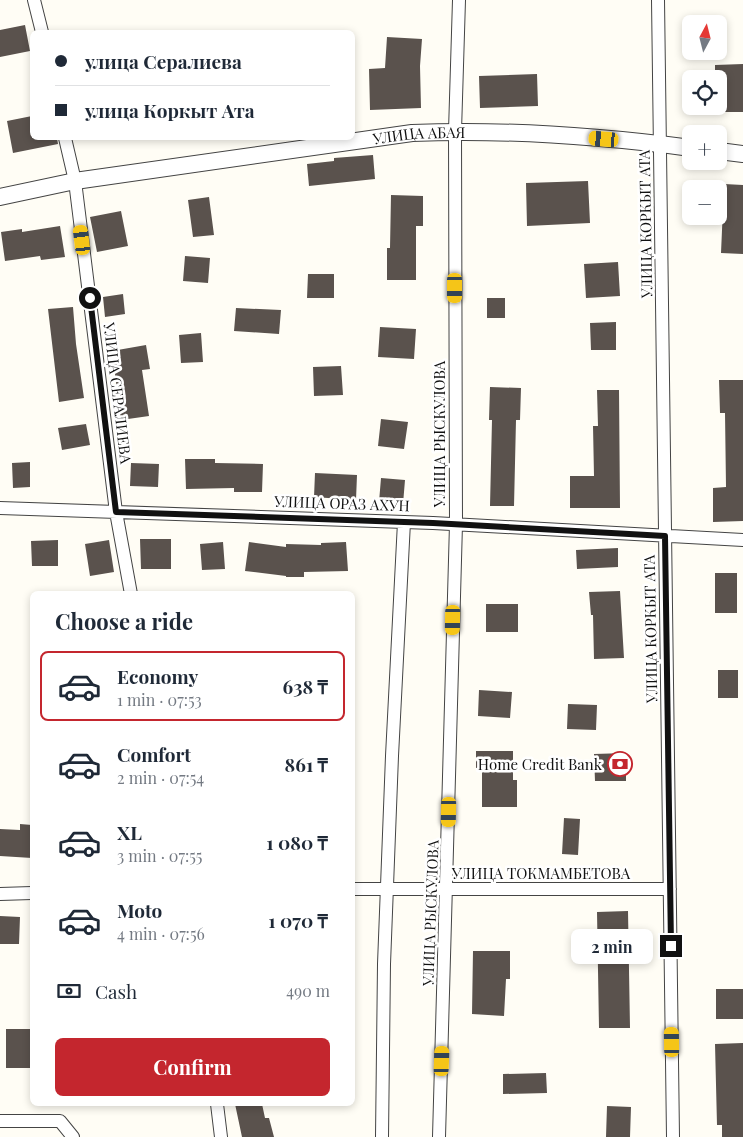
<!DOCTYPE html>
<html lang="en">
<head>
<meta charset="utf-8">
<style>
	body { margin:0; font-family:"Playfair Display",serif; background:#f6f6f7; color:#1f2937; height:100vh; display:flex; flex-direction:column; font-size:19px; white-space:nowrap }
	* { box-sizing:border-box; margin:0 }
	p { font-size:16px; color:#747a83 }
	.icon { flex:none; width:28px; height:28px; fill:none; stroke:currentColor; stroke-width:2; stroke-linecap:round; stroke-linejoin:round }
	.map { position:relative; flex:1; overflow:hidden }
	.drawer { position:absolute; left:30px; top:591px; width:325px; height:515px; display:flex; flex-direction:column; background:#fff; border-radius:8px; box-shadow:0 2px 8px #0003 }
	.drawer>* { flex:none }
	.guide { position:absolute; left:30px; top:30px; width:325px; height:110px; border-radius:8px; box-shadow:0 2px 8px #0003; display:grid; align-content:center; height:110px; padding:0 25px; background:#fff }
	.needle { width:32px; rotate:7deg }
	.tools { position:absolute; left:682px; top:15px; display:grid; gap:10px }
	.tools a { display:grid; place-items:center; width:45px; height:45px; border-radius:8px; background:#fff; box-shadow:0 2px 8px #0003; font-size:25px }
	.end { position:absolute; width:22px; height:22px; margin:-11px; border:6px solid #111; background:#fff; box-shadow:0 0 0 2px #fff }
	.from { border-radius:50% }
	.bubble { position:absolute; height:35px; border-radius:8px; background:#fff; box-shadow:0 2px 8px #0003; font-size:16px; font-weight:700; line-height:35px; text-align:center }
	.car { position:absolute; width:15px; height:30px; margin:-15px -8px; border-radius:6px; box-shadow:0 0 4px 1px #0007; background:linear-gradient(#f5c518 24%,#345 0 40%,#f5c518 0 76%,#345 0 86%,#f5c518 0) }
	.guide b { display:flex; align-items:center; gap:18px; height:48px; font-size:19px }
	.guide b+b { border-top:1px solid #e0e1e3 }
	.guide i { width:12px; height:12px; background:#1f2937 }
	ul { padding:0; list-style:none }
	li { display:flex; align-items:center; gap:15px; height:70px; margin:0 10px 8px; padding:0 15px; border:2px solid transparent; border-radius:8px }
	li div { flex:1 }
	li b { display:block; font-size:19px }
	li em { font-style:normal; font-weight:700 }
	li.selected { border-color:#c4262e }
	li>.icon { width:45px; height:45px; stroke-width:1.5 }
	h2 { padding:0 25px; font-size:22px; line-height:60px }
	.pay { display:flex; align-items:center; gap:12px; height:55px; padding:0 25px; font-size:19px }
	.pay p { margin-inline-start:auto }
	.button { display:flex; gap:10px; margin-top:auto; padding:10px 25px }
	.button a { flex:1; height:58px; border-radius:8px; background:#c4262e; color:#fff; font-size:20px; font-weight:700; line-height:58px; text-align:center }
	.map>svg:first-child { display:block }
</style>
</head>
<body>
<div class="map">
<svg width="743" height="1137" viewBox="0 0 743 1137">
	<rect width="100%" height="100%" fill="#fffdf5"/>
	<path fill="#5a524d" d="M 25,25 L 30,51 L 0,57 L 0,30 Z
		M 387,37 L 422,39 L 420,66 L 421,108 L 370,110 L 369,69 L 385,68 Z
		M 743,64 L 743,112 L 719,112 L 719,79 L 715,79 L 715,65 Z
		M 537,74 L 538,106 L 480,108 L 479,76 Z
		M 32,116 L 32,138 L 57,138 L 58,144 L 13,153 L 7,121 Z
		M 373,155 L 375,179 L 309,186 L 307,164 L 334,161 L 334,158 Z
		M 588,181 L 590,223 L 527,226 L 526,183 Z
		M 724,184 L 743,185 L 743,254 L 721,253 Z
		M 391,195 L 423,196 L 423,226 L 416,226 L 416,280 L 387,280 L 387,248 L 390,248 Z
		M 209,197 L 214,235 L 193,237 L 188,200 Z
		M 121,211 L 128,246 L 97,252 L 90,217 Z
		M 60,226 L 65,257 L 41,260 L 40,256 L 5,261 L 1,232 L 22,229 L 22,232 Z
		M 185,256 L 210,258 L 208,283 L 183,281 Z
		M 618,262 L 620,296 L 586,298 L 584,264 Z
		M 308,274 L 334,274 L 334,298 L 307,298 Z
		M 123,294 L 125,314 L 105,317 L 103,297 Z
		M 487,298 L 505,298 L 505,318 L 487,318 Z
		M 73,307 L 76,344 L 84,398 L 59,402 L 48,309 Z
		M 236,308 L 281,310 L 279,334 L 234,331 Z
		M 616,322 L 616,350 L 591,350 L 590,323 Z
		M 380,327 L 416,329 L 414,359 L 378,357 Z
		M 201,333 L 203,362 L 181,363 L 179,335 Z
		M 146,345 L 150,369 L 142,370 L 149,416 L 121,420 L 112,351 Z
		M 341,366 L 343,395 L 314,396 L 313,367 Z
		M 719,380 L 743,380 L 743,521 L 713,522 L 713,488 L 726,487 L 725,413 L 720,413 Z
		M 490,387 L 521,388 L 520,420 L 516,420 L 514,506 L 490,506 L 492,420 L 489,420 Z
		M 597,390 L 619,390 L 620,508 L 570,508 L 570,476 L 594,476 L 593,426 L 598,426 Z
		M 381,419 L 408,422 L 404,449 L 378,446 Z
		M 86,424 L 90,445 L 62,450 L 58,428 Z
		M 185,459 L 215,459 L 215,463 L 263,464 L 262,492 L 234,492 L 234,488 L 186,489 Z
		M 30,462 L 30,487 L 13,488 L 12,463 Z
		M 131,463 L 159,464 L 158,487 L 130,486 Z
		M 315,473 L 357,475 L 356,500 L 314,497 Z
		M 381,478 L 405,480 L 403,504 L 379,502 Z
		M 140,539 L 171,539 L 171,569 L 141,569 Z
		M 58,540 L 58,566 L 32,566 L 31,541 Z
		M 109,540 L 114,572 L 90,576 L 85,544 Z
		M 223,542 L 225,569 L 202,570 L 200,544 Z
		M 249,542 L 286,547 L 286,544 L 321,545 L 321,543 L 346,542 L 348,571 L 304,572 L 304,577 L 286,577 L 286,576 L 245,571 Z
		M 618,548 L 618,567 L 577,569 L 576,550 Z
		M 715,573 L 737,573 L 737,613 L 715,613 Z
		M 620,591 L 624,658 L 594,659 L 593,615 L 591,615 L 589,592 Z
		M 486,604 L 518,604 L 518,632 L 486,632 Z
		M 718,670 L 738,670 L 738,698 L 718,698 Z
		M 479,690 L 512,692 L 510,718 L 478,716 Z
		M 568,704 L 597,705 L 596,730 L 567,729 Z
		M 476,751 L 513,751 L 513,780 L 517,780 L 517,807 L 482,807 L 482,768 L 476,768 Z
		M 626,753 L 626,781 L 595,781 L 594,754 Z
		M 564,818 L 580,819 L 578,855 L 562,854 Z
		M 20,824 L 32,825 L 32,858 L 0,856 L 0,829 L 20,830 Z
		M 628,911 L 630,1028 L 599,1028 L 597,912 Z
		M 0,916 L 20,917 L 19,944 L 0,944 Z
		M 473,951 L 510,951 L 510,979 L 506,979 L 504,1016 L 472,1014 Z
		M 716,989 L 743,989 L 743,1019 L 716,1019 Z
		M 6,1029 L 32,1029 L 32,1068 L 6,1068 Z
		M 743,1043 L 743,1137 L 722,1137 L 722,1125 L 717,1125 L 715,1044 Z
		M 546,1073 L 547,1093 L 503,1094 L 503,1074 Z
		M 235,1104 L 262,1104 L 265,1118 L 269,1118 L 274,1137 L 242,1137 Z
		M 607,1106 L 631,1107 L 630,1137 L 606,1137 Z"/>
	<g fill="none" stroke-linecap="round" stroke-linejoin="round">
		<defs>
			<path id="minor" d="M 34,0 L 42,32
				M 658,0 L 673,1137
				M 65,138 L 75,181 L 116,512 L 131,594
				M 0,508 L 433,523 L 743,540
				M 352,889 L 670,889
				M 0,894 L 32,893
				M 217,1104 L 221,1137
				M 0,1121 L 60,1121 L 73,1137
				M 382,1137 L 384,964 L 392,756 L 404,522
				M 439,1137 L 456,524 L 455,131 L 459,0"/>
			<g id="tertiary">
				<path d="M 719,151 L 743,154"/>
				<path id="s1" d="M 0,197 L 75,181 L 412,133 C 506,129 599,136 691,148"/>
			</g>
		</defs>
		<use href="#minor" stroke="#444" stroke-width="14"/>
		<use href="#tertiary" stroke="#444" stroke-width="18"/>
		<use href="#minor" stroke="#fff" stroke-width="12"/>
		<use href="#tertiary" stroke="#fff" stroke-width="16"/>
	</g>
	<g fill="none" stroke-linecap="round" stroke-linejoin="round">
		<path stroke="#111" stroke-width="6" d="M 90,298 L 116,512 L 433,523 L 665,536 L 671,946"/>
	</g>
	<defs>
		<symbol id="bank-ring" viewBox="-11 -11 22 22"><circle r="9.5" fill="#fff" stroke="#c4262e" stroke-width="1.5"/><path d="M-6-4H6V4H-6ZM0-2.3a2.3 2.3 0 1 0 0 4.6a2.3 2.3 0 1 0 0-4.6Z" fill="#c4262e"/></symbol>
	</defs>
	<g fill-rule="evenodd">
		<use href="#bank-ring" x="606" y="750" width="28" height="28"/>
	</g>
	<g text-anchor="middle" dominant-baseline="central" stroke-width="5" stroke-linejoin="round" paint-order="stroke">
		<g font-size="15" fill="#111" stroke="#fff">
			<text stroke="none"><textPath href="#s1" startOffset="424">УЛИЦА АБАЯ</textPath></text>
			<text transform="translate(645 224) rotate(-91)">УЛИЦА КОРКЫТ АТА</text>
			<text transform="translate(118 393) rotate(83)">УЛИЦА СЕРАЛИЕВА</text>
			<text transform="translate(439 434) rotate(-90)">УЛИЦА РЫСКУЛОВА</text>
			<text transform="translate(342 503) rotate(2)">УЛИЦА ОРАЗ АХУН</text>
			<text transform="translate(650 629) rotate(-91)">УЛИЦА КОРКЫТ АТА</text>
			<text x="541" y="873">УЛИЦА ТОКМАМБЕТОВА</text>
			<text transform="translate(430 913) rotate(-88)">УЛИЦА РЫСКУЛОВА</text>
		</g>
		<g font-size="15" fill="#111" stroke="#fff" text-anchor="end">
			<text x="602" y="764">Home Credit Bank</text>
		</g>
	</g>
</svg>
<div class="tools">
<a><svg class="needle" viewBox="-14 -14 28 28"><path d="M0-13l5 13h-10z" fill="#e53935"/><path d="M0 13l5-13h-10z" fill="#747a83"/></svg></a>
<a><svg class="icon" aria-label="locate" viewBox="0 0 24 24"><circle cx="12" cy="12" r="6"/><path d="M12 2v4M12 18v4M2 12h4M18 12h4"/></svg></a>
<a>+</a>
<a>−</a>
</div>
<i class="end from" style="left:90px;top:298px"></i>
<i class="end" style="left:671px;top:946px"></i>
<div class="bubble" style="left:571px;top:929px;width:82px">2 min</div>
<i class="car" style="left:604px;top:139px;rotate:275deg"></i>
<i class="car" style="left:82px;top:240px;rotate:353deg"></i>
<i class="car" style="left:455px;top:288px;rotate:180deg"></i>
<i class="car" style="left:453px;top:620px;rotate:181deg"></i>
<i class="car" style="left:449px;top:812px;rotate:181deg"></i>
<i class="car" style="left:672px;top:1042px;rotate:359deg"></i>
<i class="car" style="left:442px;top:1061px;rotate:2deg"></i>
<div class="guide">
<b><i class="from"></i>улица Сералиева</b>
<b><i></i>улица Коркыт Ата</b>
</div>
<section class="drawer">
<h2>Choose a ride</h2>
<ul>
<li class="selected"><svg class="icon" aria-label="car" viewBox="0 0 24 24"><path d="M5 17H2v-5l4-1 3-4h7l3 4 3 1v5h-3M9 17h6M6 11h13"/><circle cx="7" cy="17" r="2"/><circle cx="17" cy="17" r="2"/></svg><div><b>Economy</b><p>1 min · 07:53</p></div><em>638 ₸</em></li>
<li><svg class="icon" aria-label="car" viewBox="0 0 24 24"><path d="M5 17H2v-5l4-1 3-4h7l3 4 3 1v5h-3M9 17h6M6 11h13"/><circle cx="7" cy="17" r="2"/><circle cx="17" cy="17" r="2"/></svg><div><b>Comfort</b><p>2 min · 07:54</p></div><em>861 ₸</em></li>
<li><svg class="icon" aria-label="car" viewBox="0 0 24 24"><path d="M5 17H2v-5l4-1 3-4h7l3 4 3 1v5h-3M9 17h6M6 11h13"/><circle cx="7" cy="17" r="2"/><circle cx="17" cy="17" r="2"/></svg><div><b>XL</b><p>3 min · 07:55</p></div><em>1 080 ₸</em></li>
<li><svg class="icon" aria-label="car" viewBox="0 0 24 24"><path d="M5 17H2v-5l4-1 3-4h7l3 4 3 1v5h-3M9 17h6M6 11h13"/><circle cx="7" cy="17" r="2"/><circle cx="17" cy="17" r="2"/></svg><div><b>Moto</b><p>4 min · 07:56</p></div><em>1 070 ₸</em></li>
</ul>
<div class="pay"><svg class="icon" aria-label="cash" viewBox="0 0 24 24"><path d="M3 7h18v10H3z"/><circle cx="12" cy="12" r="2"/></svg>Cash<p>490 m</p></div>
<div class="button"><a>Confirm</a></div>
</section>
</div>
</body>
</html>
